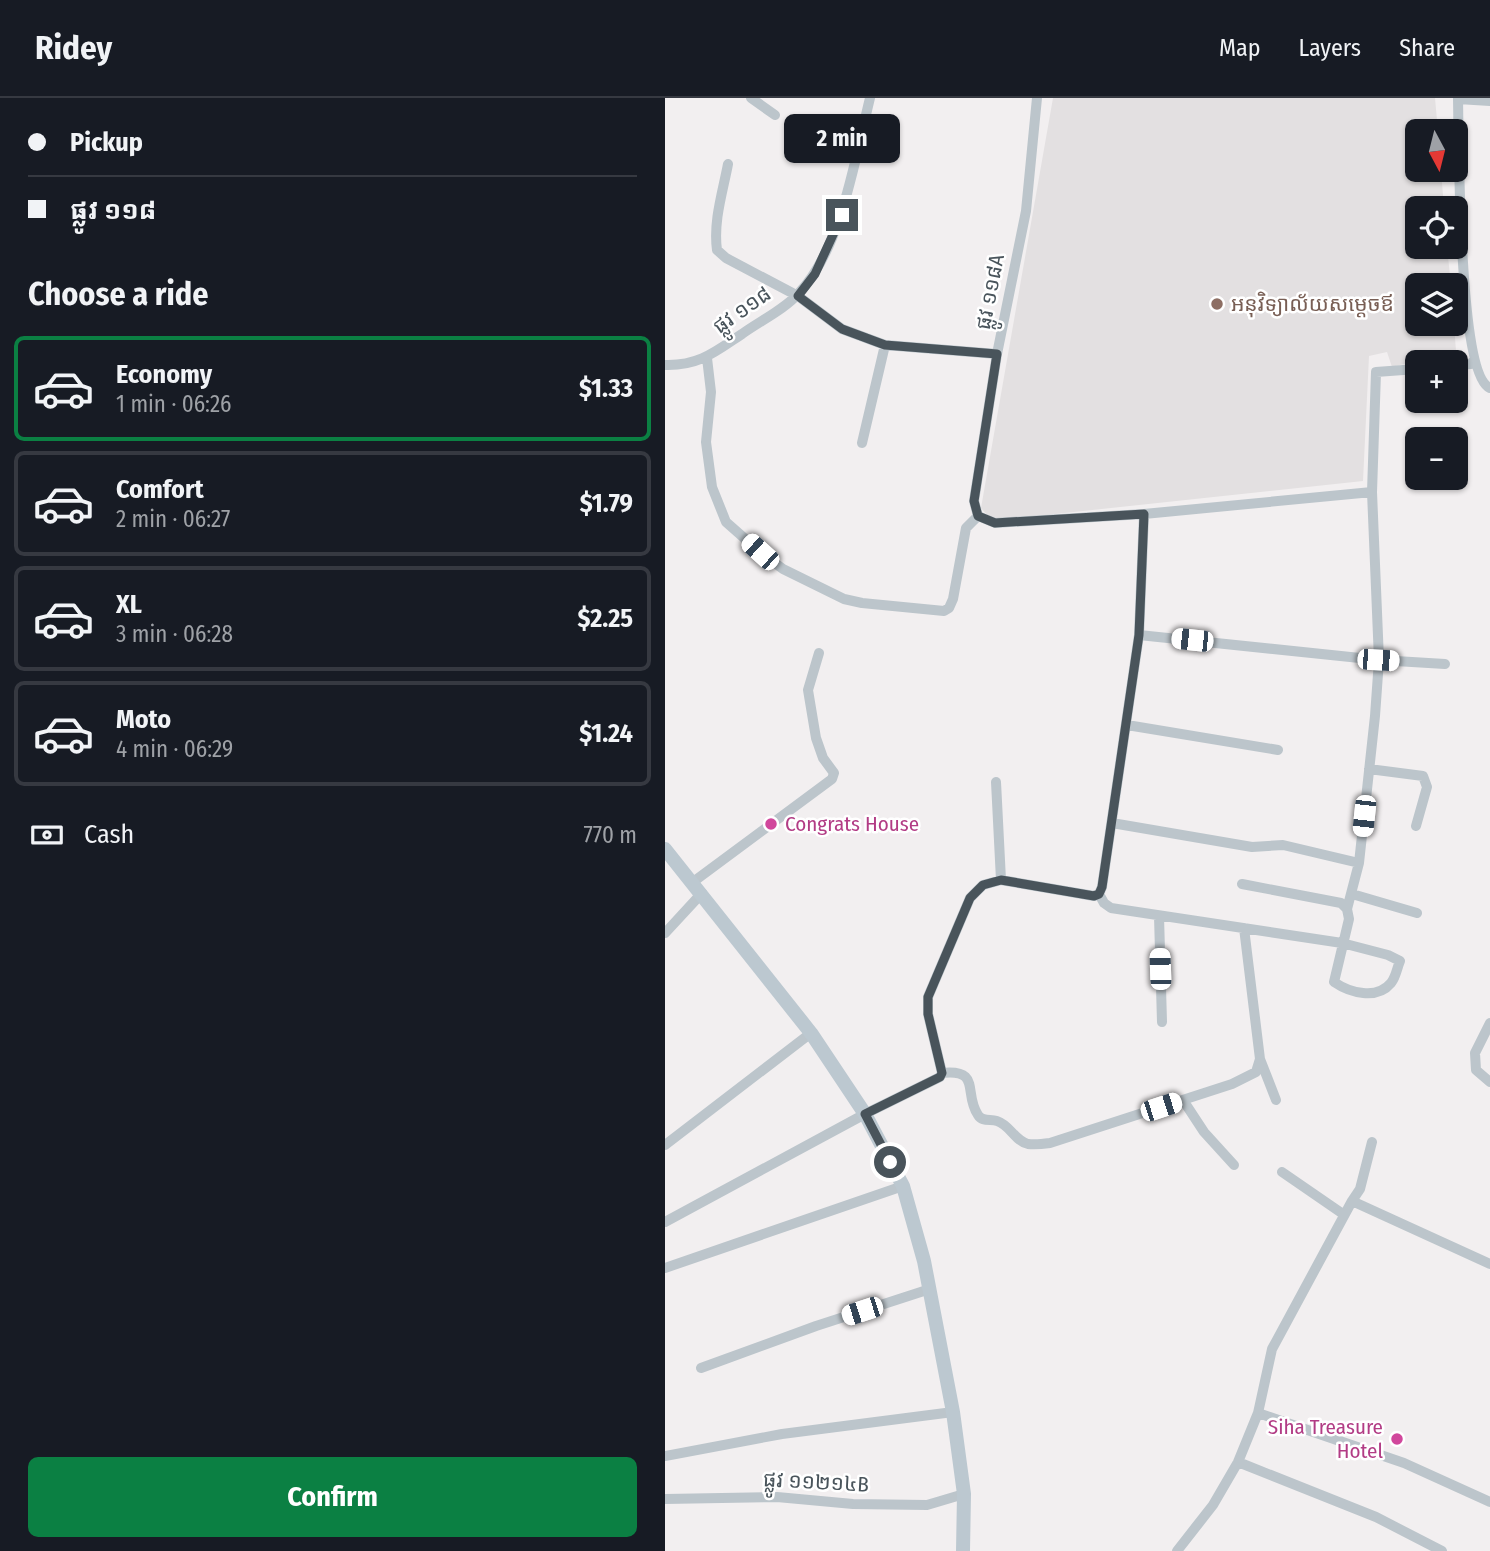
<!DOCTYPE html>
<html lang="en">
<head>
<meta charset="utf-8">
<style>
	body { margin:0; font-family:"Fira Sans Condensed","Noto Sans Khmer",sans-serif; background:#242831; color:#f1f3f6; height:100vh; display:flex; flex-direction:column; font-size:26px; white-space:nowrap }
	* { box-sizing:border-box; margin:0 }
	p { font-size:23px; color:#9ea1a6 }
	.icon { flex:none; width:38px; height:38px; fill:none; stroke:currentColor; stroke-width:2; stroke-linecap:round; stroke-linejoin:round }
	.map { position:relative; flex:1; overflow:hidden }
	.details { display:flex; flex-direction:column; background:#171b24; width:665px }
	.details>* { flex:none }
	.hud { display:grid; align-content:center; height:154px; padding:0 28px; background:#171b24 }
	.needle { width:46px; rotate:173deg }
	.fabs { position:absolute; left:740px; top:21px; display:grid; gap:14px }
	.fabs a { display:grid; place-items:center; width:63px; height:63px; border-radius:10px; background:#171b24; box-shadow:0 2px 5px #0004; font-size:35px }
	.end { position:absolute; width:32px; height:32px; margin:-16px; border:9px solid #49545b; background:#fff; box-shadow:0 0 0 4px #fff }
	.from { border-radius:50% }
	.bubble { position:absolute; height:49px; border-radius:10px; background:#171b24; box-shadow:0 2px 5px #0004; font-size:23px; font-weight:700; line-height:49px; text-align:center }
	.car { position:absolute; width:21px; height:42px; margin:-21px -10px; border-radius:9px; box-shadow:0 0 5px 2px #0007; background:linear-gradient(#fff 24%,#345 0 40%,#fff 0 76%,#345 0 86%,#fff 0) }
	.hud b { display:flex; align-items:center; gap:24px; height:66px; font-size:26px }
	.hud b+b { border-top:2px solid #363941 }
	.hud i { width:18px; height:18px; background:#f1f3f6 }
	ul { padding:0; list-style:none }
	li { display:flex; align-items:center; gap:21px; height:105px; margin:0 14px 10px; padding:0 14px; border:4px solid #363941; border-radius:10px }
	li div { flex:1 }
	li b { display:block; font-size:26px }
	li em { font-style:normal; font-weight:700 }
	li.on { border-color:#0b8043 }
	li>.icon { width:63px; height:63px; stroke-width:1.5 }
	h2 { padding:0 28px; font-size:32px; line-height:84px }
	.pay { display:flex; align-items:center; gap:18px; height:77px; padding:0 28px; font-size:26px }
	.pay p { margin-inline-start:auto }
	.button { display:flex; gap:14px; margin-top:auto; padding:14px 28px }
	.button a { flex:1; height:80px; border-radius:10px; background:#0b8043; color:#fff; font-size:28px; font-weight:700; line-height:80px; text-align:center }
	header { display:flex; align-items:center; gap:42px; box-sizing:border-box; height:98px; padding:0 35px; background:#171b24; border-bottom:2px solid #363941 }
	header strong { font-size:33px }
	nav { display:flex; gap:38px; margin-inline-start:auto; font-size:24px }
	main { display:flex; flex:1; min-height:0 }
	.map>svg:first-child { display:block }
</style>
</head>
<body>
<header>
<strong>Ridey</strong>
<nav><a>Map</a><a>Layers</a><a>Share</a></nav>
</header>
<main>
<section class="details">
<div class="hud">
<b><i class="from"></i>Pickup</b>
<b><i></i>ផ្លូវ ១១៨</b>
</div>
<h2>Choose a ride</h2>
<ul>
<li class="on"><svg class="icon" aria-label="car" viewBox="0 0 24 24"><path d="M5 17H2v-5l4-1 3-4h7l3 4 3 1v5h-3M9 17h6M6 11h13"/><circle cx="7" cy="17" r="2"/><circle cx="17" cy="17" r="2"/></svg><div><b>Economy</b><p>1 min · 06:26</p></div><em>$1.33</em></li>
<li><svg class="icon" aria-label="car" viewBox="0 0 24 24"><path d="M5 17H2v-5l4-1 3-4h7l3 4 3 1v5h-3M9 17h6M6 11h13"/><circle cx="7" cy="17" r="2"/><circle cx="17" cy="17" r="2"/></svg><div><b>Comfort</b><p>2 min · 06:27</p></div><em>$1.79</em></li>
<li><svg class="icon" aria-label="car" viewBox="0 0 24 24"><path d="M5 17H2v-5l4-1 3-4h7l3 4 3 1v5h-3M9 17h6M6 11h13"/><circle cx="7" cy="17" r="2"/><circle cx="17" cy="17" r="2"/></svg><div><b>XL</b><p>3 min · 06:28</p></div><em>$2.25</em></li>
<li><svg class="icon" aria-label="car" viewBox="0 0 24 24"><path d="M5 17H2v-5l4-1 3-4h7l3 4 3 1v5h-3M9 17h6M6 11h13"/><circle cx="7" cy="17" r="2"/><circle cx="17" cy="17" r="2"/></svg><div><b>Moto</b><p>4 min · 06:29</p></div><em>$1.24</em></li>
</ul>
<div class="pay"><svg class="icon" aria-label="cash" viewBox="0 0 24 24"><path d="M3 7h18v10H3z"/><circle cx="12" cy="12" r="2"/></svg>Cash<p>770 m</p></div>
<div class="button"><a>Confirm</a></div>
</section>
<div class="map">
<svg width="825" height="1453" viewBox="0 0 825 1453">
	<rect width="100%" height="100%" fill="#f2eff0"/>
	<path fill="#e3e0e1" d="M 388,0 L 770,0 L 773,33 L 752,33 L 752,72 L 776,72 L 779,110 L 752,110 L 752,149 L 782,149 L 786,187 L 752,187 L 752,226 L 789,226 L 791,253 L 727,269 L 722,254 L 704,258 L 698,383 L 334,422 L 323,418 L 316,410 Z"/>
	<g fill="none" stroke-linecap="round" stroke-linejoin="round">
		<path stroke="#bcc5cb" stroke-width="10" d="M 86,0 L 110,17
			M 372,0 L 361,113 L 332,256 L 309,403 L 313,418 L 330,425 L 479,416 L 707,394
			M 825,3 L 793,1 C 794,41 793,277 825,290
			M 63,66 C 58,93 48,123 52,152 L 61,160 L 133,198 L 177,231 L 220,247 L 332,256
			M 42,260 L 46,294 L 41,344 L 47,389 L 61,424 L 95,454 L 118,471 L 179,501 L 197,505 L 279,513 L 284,510 L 288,501 L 301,430 L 313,418
			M 0,267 C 34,268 50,254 77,236 C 95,223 120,211 134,195 C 177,149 190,60 205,0
			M 791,267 L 806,266 L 809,262
			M 197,345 L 220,247
			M 474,537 L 714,562 L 780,566
			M 462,627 L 613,652
			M 704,671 L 758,678 L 762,689 L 751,728
			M 331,684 L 336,782
			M 447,725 L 587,749 L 618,747 L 694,765
			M 28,784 L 167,681 L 169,675 L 158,660 L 151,640 L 143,592 L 154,555
			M 434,796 L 439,805 L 446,810 L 677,845 L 723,857 L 735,863 C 732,870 731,879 726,885 C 712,902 685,895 669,884 L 684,821 L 682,811 L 676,805 L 577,786
			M 434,796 L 437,789 L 474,537 L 479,416
			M 687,796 L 752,815
			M 682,811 L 694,765 L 710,618 L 714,562 L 707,394 L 711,274 L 752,271
			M 494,818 L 497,924
			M 579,830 L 595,961 L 611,1002
			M 0,835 L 37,795
			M 825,925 L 810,955 L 811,972 L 825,984
			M 277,975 L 263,916 L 263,899 L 305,800 L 318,787 L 336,782 L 429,798 L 434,796
			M 518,1002 L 539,1034 L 569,1067
			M 0,1047 L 146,935
			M 617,1074 L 678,1116
			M 687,1103 L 695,1091 L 707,1044
			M 0,1124 L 200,1016 L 275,979 L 277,975 C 317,971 298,995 313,1017 C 317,1024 325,1021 332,1023 C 345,1027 350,1043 363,1046 C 370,1047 378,1046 385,1045 L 567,986 L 591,974 L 595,961
			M 0,1170 L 238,1088
			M 36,1270 L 151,1228 L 265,1191
			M 593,1315 L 739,1365 L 825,1404
			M 0,1358 L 117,1336 L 288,1314
			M 573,1364 L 711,1419 L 777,1453
			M 0,1401 L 112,1399 L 188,1406 L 262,1407 L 299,1396
			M 512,1453 L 548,1407 L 573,1364 L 593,1315 L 607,1251 L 687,1103 L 825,1166"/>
		<path stroke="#bcc8d0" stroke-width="14" d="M 0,751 L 146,935 L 200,1016 L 238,1088 L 259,1163 L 288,1314 L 299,1396 L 298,1453"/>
	</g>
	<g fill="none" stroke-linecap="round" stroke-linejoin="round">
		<path stroke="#49545b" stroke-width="9" d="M 177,117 L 150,176 L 133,198 L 177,231 L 220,247 L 332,256 L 309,403 L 313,418 L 330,425 L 479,416 L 474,537 L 437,789 L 434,796 L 429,798 L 336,782 L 318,787 L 305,800 L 263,899 L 263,916 L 277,975 L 275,979 L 200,1016 L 225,1064"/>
	</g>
	<circle fill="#8d6e63" stroke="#fff" stroke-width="2.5" cx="552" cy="206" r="7"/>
	<g fill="#d1479c" stroke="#fff" stroke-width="2.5">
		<circle cx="106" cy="726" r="7"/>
		<circle cx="732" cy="1341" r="7"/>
	</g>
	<g text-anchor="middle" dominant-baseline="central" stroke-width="5" stroke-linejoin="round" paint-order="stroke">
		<g font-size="21" fill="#49545b" stroke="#fff">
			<text transform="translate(325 194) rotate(-79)">ផ្លូវ ១១៨A</text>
			<text transform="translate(77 212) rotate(-35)">ផ្លូវ ១១៨</text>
			<text transform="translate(151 1384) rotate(3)">ផ្លូវ ១១២១៤B</text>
		</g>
		<g font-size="21" fill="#785e54" stroke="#fff" text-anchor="start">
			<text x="566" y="206">អនុវិទ្យាល័យសម្តេចឪ</text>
		</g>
		<g font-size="21" fill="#b23c85" stroke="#fff" text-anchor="start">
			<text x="120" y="726">Congrats House</text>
			<text x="718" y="1329" text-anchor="end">Siha Treasure<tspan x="718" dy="24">Hotel</tspan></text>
		</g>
	</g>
</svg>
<div class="fabs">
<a><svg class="needle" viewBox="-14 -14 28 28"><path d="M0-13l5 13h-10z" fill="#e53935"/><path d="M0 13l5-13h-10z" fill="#9ea1a6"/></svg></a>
<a><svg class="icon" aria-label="locate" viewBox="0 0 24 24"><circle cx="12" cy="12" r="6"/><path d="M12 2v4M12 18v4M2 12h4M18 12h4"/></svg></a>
<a><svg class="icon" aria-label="layers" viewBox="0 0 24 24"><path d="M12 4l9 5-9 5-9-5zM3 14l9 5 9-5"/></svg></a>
<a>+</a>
<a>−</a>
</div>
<i class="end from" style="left:225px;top:1064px"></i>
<i class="end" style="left:177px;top:117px"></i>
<div class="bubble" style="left:119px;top:16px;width:116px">2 min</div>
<i class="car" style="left:95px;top:454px;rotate:312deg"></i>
<i class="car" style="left:527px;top:542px;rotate:276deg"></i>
<i class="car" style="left:713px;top:562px;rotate:93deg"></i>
<i class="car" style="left:699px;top:718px;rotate:186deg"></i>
<i class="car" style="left:495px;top:871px;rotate:358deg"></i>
<i class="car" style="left:496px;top:1009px;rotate:72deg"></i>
<i class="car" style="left:197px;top:1213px;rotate:252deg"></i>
</div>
</main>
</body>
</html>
